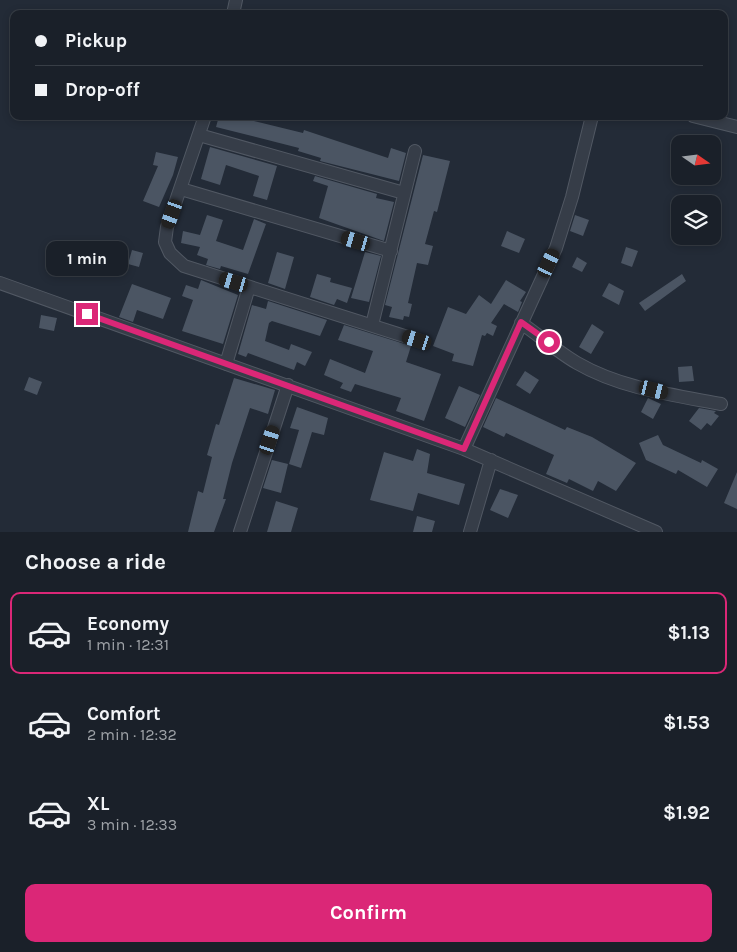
<!DOCTYPE html>
<html lang="en">
<head>
<meta charset="utf-8">
<style>
	body { margin:0; font-family:Karla,sans-serif; background:#272d35; color:#f1f3f6; height:100vh; display:flex; flex-direction:column; font-size:19px; white-space:nowrap }
	* { box-sizing:border-box; margin:0 }
	p { font-size:16px; color:#9fa3a8 }
	.icon { flex:none; width:28px; height:28px; fill:none; stroke:currentColor; stroke-width:2; stroke-linecap:round; stroke-linejoin:round }
	.map { position:relative; height:532px; overflow:hidden }
	.panel { display:flex; flex-direction:column; background:#1a2029; flex:1 }
	.panel>* { flex:none }
	.banner { position:absolute; left:10px; top:10px; width:718px; height:110px; border-radius:10px; box-shadow:0 2px 8px #0003,0 0 0 1px #383e46; display:grid; align-content:center; height:110px; padding:0 25px; background:#1a2029 }
	.needle { width:32px; rotate:104deg }
	.tools { position:absolute; left:671px; top:135px; display:grid; gap:10px }
	.tools a { display:grid; place-items:center; width:50px; height:50px; border-radius:10px; background:#1a2029; box-shadow:0 2px 8px #0003,0 0 0 1px #383e46; font-size:25px }
	.end { position:absolute; width:22px; height:22px; margin:-11px; border:6px solid #db2777; background:#fff; box-shadow:0 0 0 2px #fff }
	.from { border-radius:50% }
	.bubble { position:absolute; height:35px; border-radius:10px; background:#1a2029; box-shadow:0 2px 8px #0003,0 0 0 1px #383e46; font-size:16px; font-weight:700; line-height:35px; text-align:center }
	.car { position:absolute; width:15px; height:30px; margin:-15px -8px; border-radius:6px; box-shadow:0 0 4px 1px #0007; background:linear-gradient(#222 24%,#8ab4d8 0 40%,#222 0 76%,#8ab4d8 0 86%,#222 0) }
	.banner b { display:flex; align-items:center; gap:18px; height:48px; font-size:19px }
	.banner b+b { border-top:1px solid #383e46 }
	.banner i { width:12px; height:12px; background:#f1f3f6 }
	ul { padding:0; list-style:none }
	li { display:flex; align-items:center; gap:15px; height:82px; margin:0 10px 8px; padding:0 15px; border:2px solid transparent; border-radius:10px }
	li div { flex:1 }
	li b { display:block; font-size:19px }
	li em { font-style:normal; font-weight:700 }
	li.selected { border-color:#db2777 }
	li>.icon { width:45px; height:45px; stroke-width:1.5 }
	h2 { padding:0 25px; font-size:22px; line-height:60px }
	.button { display:flex; gap:10px; margin-top:auto; padding:10px 25px }
	.button a { flex:1; height:58px; border-radius:10px; background:#db2777; color:#fff; font-size:20px; font-weight:700; line-height:58px; text-align:center }
	.map>svg:first-child { display:block }
</style>
</head>
<body>
<div class="map">
<svg width="737" height="532" viewBox="0 0 737 532">
	<rect width="100%" height="100%" fill="#232b37"/>
	<path fill="#4b5563" d="M 219,116 L 234,116 L 303,133 L 304,130 L 388,158 L 391,148 L 406,153 L 399,181 L 320,161 L 321,158 L 298,151 L 299,148 L 216,127 Z
		M 210,147 L 277,166 L 267,200 L 253,196 L 259,176 L 226,165 L 220,185 L 201,179 Z
		M 156,152 L 178,157 L 173,175 L 159,207 L 143,201 L 158,166 L 153,165 Z
		M 423,155 L 450,161 L 437,212 L 434,211 L 425,244 L 433,246 L 428,265 L 417,263 L 408,303 L 412,304 L 409,317 L 404,316 L 403,320 L 389,317 L 392,307 L 385,305 Z
		M 315,176 L 377,194 L 376,198 L 394,202 L 384,241 L 319,218 L 328,186 L 313,181 Z
		M 207,215 L 223,220 L 216,241 L 243,250 L 254,219 L 266,224 L 248,274 L 221,266 L 220,269 L 206,265 L 208,259 L 197,255 L 200,247 L 181,243 L 183,231 L 200,235 Z
		M 575,215 L 589,220 L 583,236 L 570,231 Z
		M 507,231 L 525,239 L 519,253 L 501,246 Z
		M 626,247 L 638,251 L 632,267 L 621,263 Z
		M 132,250 L 143,253 L 139,267 L 128,264 Z
		M 277,252 L 294,257 L 285,289 L 268,283 Z
		M 365,252 L 381,256 L 369,302 L 351,298 Z
		M 577,257 L 587,263 L 582,272 L 572,267 Z
		M 317,274 L 331,278 L 330,282 L 352,288 L 347,303 L 337,299 L 334,305 L 310,297 Z
		M 682,274 L 686,281 L 645,311 L 639,303 Z
		M 201,280 L 238,295 L 223,344 L 182,331 L 193,300 L 182,296 L 186,285 L 198,289 Z
		M 506,280 L 526,292 L 520,301 L 522,302 L 518,312 L 504,304 L 491,323 L 497,326 L 493,336 L 487,333 L 485,336 L 482,335 L 473,366 L 452,361 L 454,354 L 433,346 L 448,307 L 466,314 L 479,295 L 491,304 Z
		M 609,283 L 624,291 L 619,305 L 602,296 Z
		M 132,284 L 171,298 L 163,319 L 137,310 L 133,322 L 119,317 Z
		M 268,301 L 327,320 L 320,336 L 272,321 L 269,323 L 265,341 L 289,350 L 291,344 L 312,352 L 305,366 L 297,362 L 294,370 L 248,353 L 246,357 L 238,354 L 252,305 L 266,309 Z
		M 41,315 L 57,318 L 54,331 L 39,328 Z
		M 592,324 L 604,332 L 591,354 L 579,347 Z
		M 344,325 L 411,346 L 406,362 L 441,374 L 424,421 L 396,411 L 401,398 L 355,384 L 351,392 L 340,388 L 343,383 L 324,375 L 330,359 L 365,373 L 373,351 L 338,340 Z
		M 692,366 L 694,381 L 679,382 L 678,367 Z
		M 525,371 L 539,380 L 530,394 L 516,385 Z
		M 29,377 L 42,382 L 37,395 L 24,390 Z
		M 234,378 L 275,390 L 268,414 L 250,408 L 232,463 L 223,499 L 226,499 L 214,532 L 188,532 L 198,491 L 203,493 L 212,457 L 207,455 L 216,424 L 219,425 Z
		M 459,386 L 480,395 L 465,427 L 445,418 Z
		M 496,398 L 565,430 L 567,427 L 592,437 L 636,463 L 616,491 L 598,481 L 593,491 L 569,479 L 567,483 L 546,474 L 554,455 L 506,433 L 504,437 L 483,427 Z
		M 648,398 L 661,404 L 653,419 L 641,412 Z
		M 297,407 L 328,418 L 324,435 L 312,432 L 301,468 L 289,464 L 299,430 L 290,428 Z
		M 699,408 L 716,411 L 714,413 L 719,416 L 711,426 L 707,423 L 701,430 L 689,421 Z
		M 658,435 L 663,445 L 701,463 L 702,460 L 718,469 L 707,487 L 678,470 L 676,474 L 646,460 L 639,443 Z
		M 417,449 L 430,454 L 427,473 L 465,484 L 459,505 L 418,493 L 413,511 L 370,500 L 384,452 L 413,461 Z
		M 272,460 L 288,464 L 281,493 L 263,488 Z
		M 737,472 L 737,509 L 724,503 Z
		M 500,489 L 518,495 L 508,518 L 490,510 Z
		M 276,501 L 298,508 L 291,532 L 267,532 Z
		M 417,516 L 435,521 L 432,532 L 413,532 Z"/>
	<g fill="none" stroke-linecap="round" stroke-linejoin="round">
		<defs>
			<path id="lane" d="M 203,13 L 206,14"/>
			<path id="street" d="M 233,14 L 236,0
				M 205,116 L 167,227 L 165,242 L 170,253 L 184,266 L 417,340
				M 693,116 L 737,127
				M 199,135 L 404,193
				M 181,189 L 391,251
				M 0,283 L 464,449 L 656,532
				M 521,323 C 540,336 558,352 577,363 C 620,388 673,395 721,404
				M 372,325 L 415,151
				M 226,364 L 249,287
				M 464,449 L 556,248 L 572,197 L 592,116
				M 240,532 L 288,385
				M 470,532 L 491,460"/>
		</defs>
		<use href="#lane" stroke="#515863" stroke-width="8"/>
		<use href="#street" stroke="#515863" stroke-width="14"/>
		<use href="#lane" stroke="#363d48" stroke-width="6"/>
		<use href="#street" stroke="#363d48" stroke-width="12"/>
	</g>
	<g fill="none" stroke-linecap="round" stroke-linejoin="round">
		<path stroke="#db2777" stroke-width="6" d="M 87,314 L 464,449 L 521,322 L 549,342"/>
	</g>
</svg>
<div class="tools">
<a><svg class="needle" viewBox="-14 -14 28 28"><path d="M0-13l5 13h-10z" fill="#e53935"/><path d="M0 13l5-13h-10z" fill="#9fa3a8"/></svg></a>
<a><svg class="icon" aria-label="layers" viewBox="0 0 24 24"><path d="M12 4l9 5-9 5-9-5zM3 14l9 5 9-5"/></svg></a>
</div>
<i class="end from" style="left:549px;top:342px"></i>
<i class="end" style="left:87px;top:314px"></i>
<div class="bubble" style="left:46px;top:241px;width:82px">1 min</div>
<i class="car" style="left:172px;top:214px;rotate:200deg"></i>
<i class="car" style="left:356px;top:241px;rotate:286deg"></i>
<i class="car" style="left:549px;top:263px;rotate:25deg"></i>
<i class="car" style="left:234px;top:282px;rotate:286deg"></i>
<i class="car" style="left:417px;top:340px;rotate:288deg"></i>
<i class="car" style="left:654px;top:390px;rotate:104deg"></i>
<i class="car" style="left:270px;top:440px;rotate:18deg"></i>
<div class="banner">
<b><i class="from"></i>Pickup</b>
<b><i></i>Drop-off</b>
</div>
</div>
<section class="panel">
<h2>Choose a ride</h2>
<ul>
<li class="selected"><svg class="icon" aria-label="car" viewBox="0 0 24 24"><path d="M5 17H2v-5l4-1 3-4h7l3 4 3 1v5h-3M9 17h6M6 11h13"/><circle cx="7" cy="17" r="2"/><circle cx="17" cy="17" r="2"/></svg><div><b>Economy</b><p>1 min · 12:31</p></div><em>$1.13</em></li>
<li><svg class="icon" aria-label="car" viewBox="0 0 24 24"><path d="M5 17H2v-5l4-1 3-4h7l3 4 3 1v5h-3M9 17h6M6 11h13"/><circle cx="7" cy="17" r="2"/><circle cx="17" cy="17" r="2"/></svg><div><b>Comfort</b><p>2 min · 12:32</p></div><em>$1.53</em></li>
<li><svg class="icon" aria-label="car" viewBox="0 0 24 24"><path d="M5 17H2v-5l4-1 3-4h7l3 4 3 1v5h-3M9 17h6M6 11h13"/><circle cx="7" cy="17" r="2"/><circle cx="17" cy="17" r="2"/></svg><div><b>XL</b><p>3 min · 12:33</p></div><em>$1.92</em></li>
</ul>
<div class="button"><a>Confirm</a></div>
</section>
</body>
</html>
